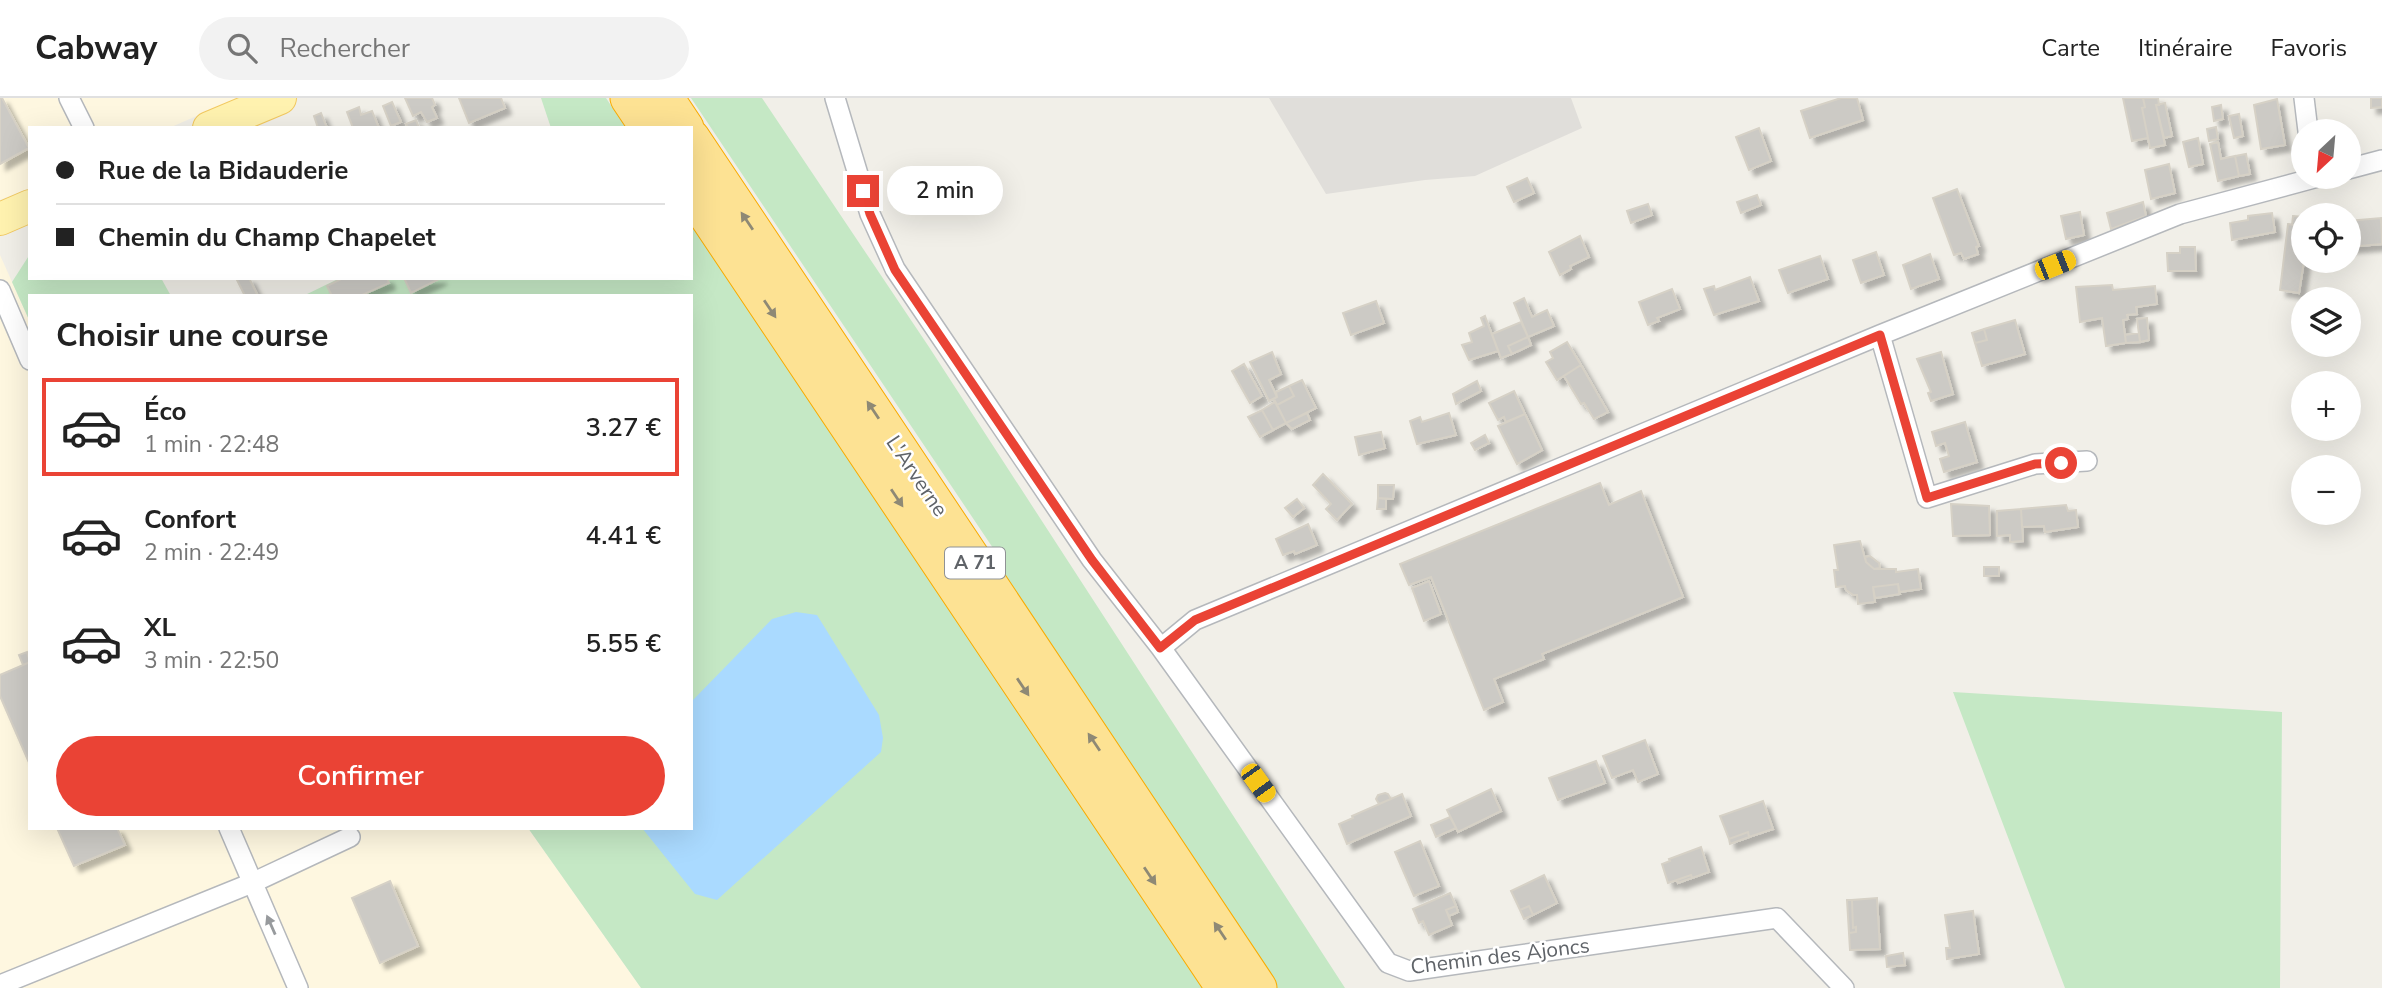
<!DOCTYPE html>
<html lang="fr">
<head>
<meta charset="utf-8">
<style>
	body { margin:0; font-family:"Nunito Sans",sans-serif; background:#f2f2f2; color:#222; height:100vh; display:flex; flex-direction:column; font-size:26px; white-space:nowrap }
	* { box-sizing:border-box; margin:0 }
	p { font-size:23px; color:#767676 }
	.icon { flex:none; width:38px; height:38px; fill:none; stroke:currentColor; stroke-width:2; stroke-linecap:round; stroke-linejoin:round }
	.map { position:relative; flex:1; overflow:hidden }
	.drawer { position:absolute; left:28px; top:196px; width:665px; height:536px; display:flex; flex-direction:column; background:#fff; border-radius:0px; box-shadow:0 7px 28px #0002 }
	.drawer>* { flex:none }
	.hud { position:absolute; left:28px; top:28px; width:665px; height:154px; border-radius:0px; box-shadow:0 7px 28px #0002; display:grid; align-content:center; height:154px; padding:0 28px; background:#fff }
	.needle { width:46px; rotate:206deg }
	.buttons { position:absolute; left:2291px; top:21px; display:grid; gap:14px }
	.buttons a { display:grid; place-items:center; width:70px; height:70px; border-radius:50%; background:#fff; box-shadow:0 7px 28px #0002; font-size:35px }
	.end { position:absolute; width:32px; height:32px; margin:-16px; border:9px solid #ea4335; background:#fff; box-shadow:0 0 0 4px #fff }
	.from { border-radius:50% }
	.bubble { position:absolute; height:49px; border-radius:24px; background:#fff; box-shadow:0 7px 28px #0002; font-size:23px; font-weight:600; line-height:49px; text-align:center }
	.car { position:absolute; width:21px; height:42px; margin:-21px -10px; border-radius:9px; box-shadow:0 0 5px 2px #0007; background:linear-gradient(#f5c518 24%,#345 0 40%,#f5c518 0 76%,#345 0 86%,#f5c518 0) }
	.hud b { display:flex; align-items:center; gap:24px; height:66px; font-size:26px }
	.hud b+b { border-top:2px solid #e0e0e0 }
	.hud i { width:18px; height:18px; background:#222 }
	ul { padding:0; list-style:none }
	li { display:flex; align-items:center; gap:21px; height:98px; margin:0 14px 10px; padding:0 14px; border:4px solid transparent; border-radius:0px }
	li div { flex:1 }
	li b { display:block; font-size:26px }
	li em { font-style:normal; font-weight:600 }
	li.current { border-color:#ea4335 }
	li>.icon { width:63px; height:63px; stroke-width:1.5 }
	h2 { padding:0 28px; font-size:32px; line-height:84px }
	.primary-button { display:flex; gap:14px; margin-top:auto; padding:14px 28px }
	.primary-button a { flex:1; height:80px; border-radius:42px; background:#ea4335; color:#fff; font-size:28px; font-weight:600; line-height:80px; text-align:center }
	header { display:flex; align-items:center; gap:42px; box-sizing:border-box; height:98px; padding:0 35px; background:#fff; border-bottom:2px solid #e0e0e0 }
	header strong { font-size:33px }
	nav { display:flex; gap:38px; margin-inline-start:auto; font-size:24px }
	.search { width:490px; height:63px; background:#f2f2f2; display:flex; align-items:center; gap:18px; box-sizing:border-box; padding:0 24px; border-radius:38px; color:#767676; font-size:26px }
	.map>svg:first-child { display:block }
</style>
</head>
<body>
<header>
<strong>Cabway</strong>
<div class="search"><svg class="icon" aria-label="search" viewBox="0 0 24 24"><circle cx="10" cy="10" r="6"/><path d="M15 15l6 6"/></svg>Rechercher</div>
<nav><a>Carte</a><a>Itinéraire</a><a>Favoris</a></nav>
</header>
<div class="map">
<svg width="2382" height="890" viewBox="0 0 2382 890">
	<defs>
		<filter id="shadow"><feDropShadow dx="6" dy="6" stdDeviation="2" flood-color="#0004"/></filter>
	</defs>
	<rect width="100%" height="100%" fill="#f1efe8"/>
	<path fill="#fef7e0" d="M 0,0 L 238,0 L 169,30 L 30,30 L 30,90 L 0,102 Z
		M 0,157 L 30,224 L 30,730 L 528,730 L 641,890 L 0,890 Z"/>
	<path fill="#e0deda" d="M 1269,0 L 1571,0 L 1582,30 L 1475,78 L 1425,82 L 1326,96 Z"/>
	<path fill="#c5e8c5" d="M 541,0 L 606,0 L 626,30 L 551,30 Z
		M 691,0 L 762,0 L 929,249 L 1345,890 L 641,890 L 528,730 L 691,730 L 691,198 L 303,198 L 340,180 L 691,180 L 691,127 L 790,273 L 999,459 Z
		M 30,156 L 30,180 L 161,180 L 171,198 L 30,198 L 30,224 L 12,184 Z
		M 1953,594 L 2282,614 L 2280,890 L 2065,890 Z"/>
	<path fill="#aadaff" d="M 796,514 L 817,517 L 879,617 L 883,640 L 881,654 L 717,802 L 695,796 L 642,730 L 691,730 L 691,604 L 772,521 Z"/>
	<path fill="#cccac5" stroke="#d6d1c6" stroke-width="2" filter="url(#shadow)" d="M 0,0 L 2,0 L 29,50 L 0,66 Z
		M 405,0 L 432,0 L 435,7 L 432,9 L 437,20 L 427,24 L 421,14 L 413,18 Z
		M 459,0 L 501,0 L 505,10 L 469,25 Z
		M 1841,0 L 1857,0 L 1863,22 L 1810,40 L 1801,13 Z
		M 2123,0 L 2143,0 L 2145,9 L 2142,10 L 2148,40 L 2132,43 Z
		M 2143,0 L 2158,0 L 2159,7 L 2156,7 L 2165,47 L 2150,50 L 2142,10 L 2145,9 Z
		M 2371,0 L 2382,0 L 2382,9 L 2371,10 Z
		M 2277,1 L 2285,47 L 2261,51 L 2254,7 Z
		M 392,4 L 401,24 L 391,28 L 383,8 Z
		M 2165,5 L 2172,38 L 2164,40 L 2156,7 Z
		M 2221,7 L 2223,21 L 2214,23 L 2212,9 Z
		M 359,9 L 361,17 L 372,13 L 379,30 L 353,30 L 347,14 Z
		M 321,15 L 327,30 L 318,30 L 314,18 Z
		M 2239,16 L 2243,38 L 2234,40 L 2229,18 Z
		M 416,22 L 419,30 L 408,30 L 406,26 Z
		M 2216,29 L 2218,41 L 2209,43 L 2207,31 Z
		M 1759,30 L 1771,63 L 1749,72 L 1736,39 Z
		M 2198,40 L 2203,66 L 2189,69 L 2183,44 Z
		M 2218,44 L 2221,61 L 2235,58 L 2239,78 L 2218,83 L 2210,46 Z
		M 2246,56 L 2250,76 L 2239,78 L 2235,58 Z
		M 2169,66 L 2175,95 L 2151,101 L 2145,72 Z
		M 1527,80 L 1534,95 L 1514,104 L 1507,89 Z
		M 1957,91 L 1979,148 L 1976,149 L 1978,156 L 1964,161 L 1961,155 L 1954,157 L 1933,100 Z
		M 1757,97 L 1761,107 L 1741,115 L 1737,104 Z
		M 2143,104 L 2146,118 L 2111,131 L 2107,115 Z
		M 1648,106 L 1652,117 L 1631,125 L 1627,113 Z
		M 2080,114 L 2084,137 L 2066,141 L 2061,118 Z
		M 2272,115 L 2275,134 L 2232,142 L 2230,125 L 2248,122 L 2248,118 Z
		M 2293,118 L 2303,119 L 2303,128 L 2292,127 Z
		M 2381,120 L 2382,146 L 2348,149 L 2348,123 Z
		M 2288,126 L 2303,128 L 2304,163 L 2299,195 L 2280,192 Z
		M 1580,138 L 1589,159 L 1570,168 L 1571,171 L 1560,177 L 1549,154 Z
		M 2180,149 L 2195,149 L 2196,173 L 2168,173 L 2167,155 L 2180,155 Z
		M 1876,154 L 1884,177 L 1861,185 L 1853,162 Z
		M 1930,156 L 1939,181 L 1911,191 L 1903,167 Z
		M 1820,158 L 1828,181 L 1788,195 L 1779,172 Z
		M 1750,179 L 1759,203 L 1714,217 L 1704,191 L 1714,188 L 1715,192 Z
		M 236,180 L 249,180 L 258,198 L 245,198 Z
		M 343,180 L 387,180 L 389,185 L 360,198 L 332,198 L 327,188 Z
		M 404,180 L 441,180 L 411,195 Z
		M 2112,187 L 2113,192 L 2155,188 L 2157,206 L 2136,209 L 2137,216 L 2127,217 L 2128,221 L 2123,222 L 2126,245 L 2106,248 L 2102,220 L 2080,224 L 2076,189 Z
		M 1672,191 L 1680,211 L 1657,220 L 1659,223 L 1648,227 L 1639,204 Z
		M 1524,200 L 1532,219 L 1547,212 L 1554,228 L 1528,239 L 1514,205 Z
		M 1376,203 L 1384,225 L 1351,237 L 1343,215 Z
		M 1485,218 L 1498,253 L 1469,262 L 1462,247 L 1472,244 L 1469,235 L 1484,228 L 1481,220 Z
		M 2147,220 L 2149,242 L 2140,244 L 2137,221 Z
		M 2015,222 L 2025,256 L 1982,268 L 1975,245 L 1987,242 L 1984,231 Z
		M 1521,224 L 1528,239 L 1508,248 L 1512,256 L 1501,260 L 1492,236 Z
		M 1984,231 L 1987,242 L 1975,245 L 1972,235 Z
		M 2139,235 L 2140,244 L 2126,245 L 2125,237 Z
		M 1528,239 L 1531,247 L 1512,256 L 1508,248 Z
		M 1567,244 L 1581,267 L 1557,282 L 1546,264 L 1553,260 L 1550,254 Z
		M 1272,254 L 1281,276 L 1269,282 L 1277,299 L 1269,303 L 1250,264 Z
		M 1941,254 L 1953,296 L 1931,303 L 1928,295 L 1931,294 L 1917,261 Z
		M 1244,266 L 1262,298 L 1250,305 L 1232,273 Z
		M 1581,267 L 1608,314 L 1594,321 L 1584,305 L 1581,306 L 1564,278 Z
		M 1302,282 L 1316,310 L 1286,325 L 1277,307 L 1294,298 L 1289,288 Z
		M 1477,283 L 1481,293 L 1456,306 L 1453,296 Z
		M 1289,288 L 1294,298 L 1277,307 L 1274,301 L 1277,299 L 1276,294 Z
		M 1514,293 L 1525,316 L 1506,324 L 1504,319 L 1498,322 L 1489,305 Z
		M 1275,304 L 1286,325 L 1273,332 L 1262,312 Z
		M 1262,312 L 1273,332 L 1260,339 L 1248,319 Z
		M 1307,315 L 1310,322 L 1292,331 L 1286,325 Z
		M 1449,315 L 1456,337 L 1417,346 L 1410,323 L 1420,319 L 1422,324 Z
		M 1525,316 L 1542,352 L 1517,366 L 1498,328 Z
		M 1965,324 L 1977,364 L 1944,374 L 1940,361 L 1949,358 L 1945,345 L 1936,348 L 1932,334 Z
		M 1381,334 L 1385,350 L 1359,357 L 1355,339 Z
		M 1485,337 L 1489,345 L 1475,352 L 1471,345 Z
		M 1323,376 L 1352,406 L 1337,422 L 1326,411 L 1331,406 L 1313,387 Z
		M 1600,385 L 1609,407 L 1641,393 L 1683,499 L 1542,556 L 1544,561 L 1494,581 L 1503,604 L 1484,612 L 1431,479 L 1409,487 L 1400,466 Z
		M 1378,387 L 1394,387 L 1393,401 L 1378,400 Z
		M 1378,400 L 1386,401 L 1386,411 L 1377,411 Z
		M 1297,401 L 1304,410 L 1293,419 L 1285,410 Z
		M 1951,406 L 1989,408 L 1990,437 L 1953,438 Z
		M 2066,407 L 2068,413 L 2076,412 L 2078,429 L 2045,434 L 2044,428 L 2022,429 L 2021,411 Z
		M 2021,411 L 2023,443 L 2010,444 L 2010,437 L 1997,438 L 1997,413 Z
		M 1308,426 L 1317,447 L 1295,456 L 1294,453 L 1283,457 L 1276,441 Z
		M 1860,443 L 1866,464 L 1874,471 L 1896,471 L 1896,474 L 1918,471 L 1921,491 L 1899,494 L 1898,486 L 1873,489 L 1875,504 L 1858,506 L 1857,497 L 1853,497 L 1846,492 L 1845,488 L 1836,489 L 1834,472 L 1838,472 L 1834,447 Z
		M 1870,458 L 1879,465 L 1880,470 L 1874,471 L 1866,464 L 1865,459 Z
		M 1984,469 L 1999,469 L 1999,478 L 1984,478 Z
		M 1429,483 L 1441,516 L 1424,523 L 1412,490 Z
		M 1898,486 L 1900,496 L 1875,500 L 1873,489 Z
		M 27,554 L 30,564 L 23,567 L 19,557 Z
		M 30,564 L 30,667 L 0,598 L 0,577 Z
		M 1645,642 L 1658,676 L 1638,684 L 1633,672 L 1612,680 L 1603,658 Z
		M 1596,663 L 1605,685 L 1558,702 L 1549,680 Z
		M 1491,691 L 1501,713 L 1458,734 L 1447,712 Z
		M 1385,695 L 1388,696 L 1391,701 L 1379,706 L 1376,701 L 1378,697 Z
		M 1402,696 L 1411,718 L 1347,746 L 1339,726 L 1353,720 L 1352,718 Z
		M 1763,703 L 1773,731 L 1749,739 L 1748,734 L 1729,741 L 1720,718 Z
		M 1450,719 L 1456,730 L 1436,739 L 1431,727 Z
		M 57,730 L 117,730 L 125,747 L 74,768 Z
		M 1748,734 L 1749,739 L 1730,746 L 1729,741 Z
		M 1420,743 L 1439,788 L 1414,798 L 1395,754 Z
		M 1701,749 L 1709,774 L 1692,780 L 1691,777 L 1668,785 L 1662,766 L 1670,763 L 1669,761 Z
		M 1544,777 L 1557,805 L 1533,817 L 1529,808 L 1520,812 L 1511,793 Z
		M 1691,777 L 1692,780 L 1678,785 L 1677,782 Z
		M 390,783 L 418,848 L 380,865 L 352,800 Z
		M 1450,795 L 1456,808 L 1446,812 L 1452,827 L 1429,837 L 1423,823 L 1419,825 L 1413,811 Z
		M 1877,800 L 1880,851 L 1850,852 L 1849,835 L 1856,834 L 1856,829 L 1853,830 L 1852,802 Z
		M 1847,802 L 1852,802 L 1853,830 L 1856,829 L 1856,834 L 1849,835 Z
		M 1456,808 L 1458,814 L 1449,818 L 1446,812 Z
		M 1529,808 L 1533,817 L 1524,821 L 1520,812 Z
		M 1973,813 L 1979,856 L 1947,861 L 1946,850 L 1950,850 L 1945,817 Z
		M 1903,855 L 1905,867 L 1887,869 L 1886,858 Z"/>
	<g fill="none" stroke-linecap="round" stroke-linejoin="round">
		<defs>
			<path id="street" d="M 69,0 L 84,30
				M 835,0 L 870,116 L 895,171 L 1092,462 L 1161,550 L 1388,865 L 1409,873 L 1777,820 L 1844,890
				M 2304,0 L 2308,33
				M 2348,71 L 2382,62
				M 0,192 L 30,262
				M 1880,237 L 1927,400 L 2035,366 L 2087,363
				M 1161,550 L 1195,522 L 1880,237 L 2180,116 L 2318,79
				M 229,730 L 298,890
				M 0,887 L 252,785 L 350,739"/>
			<path id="primary" d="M 209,30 L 280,0
				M 0,121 L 30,108"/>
			<path id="highway" d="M 629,0 L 649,30
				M 665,0 L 685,30
				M 691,40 L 1258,890
				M 691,93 L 1225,890"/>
		</defs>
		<use href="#street" stroke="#b5b8bc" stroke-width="22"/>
		<use href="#primary" stroke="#f2c960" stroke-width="34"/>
		<use href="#highway" stroke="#f9ab00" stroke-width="39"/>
		<use href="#street" stroke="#fff" stroke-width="19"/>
		<use href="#primary" stroke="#fff2af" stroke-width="32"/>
		<use href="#highway" stroke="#fde293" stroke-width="37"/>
	</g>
	<defs><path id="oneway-solid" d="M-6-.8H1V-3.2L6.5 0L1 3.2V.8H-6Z" transform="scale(1.75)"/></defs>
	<g fill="#8e8975">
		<use href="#oneway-solid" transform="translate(747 123) rotate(-124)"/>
		<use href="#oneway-solid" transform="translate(770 211) rotate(56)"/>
		<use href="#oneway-solid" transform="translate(873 312) rotate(-124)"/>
		<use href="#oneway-solid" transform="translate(897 400) rotate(56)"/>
		<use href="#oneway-solid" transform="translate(1023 589) rotate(56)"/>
		<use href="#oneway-solid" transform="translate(1094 644) rotate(-124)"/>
		<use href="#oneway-solid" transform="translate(1150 778) rotate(56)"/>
		<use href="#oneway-solid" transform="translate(1220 833) rotate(-124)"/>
	</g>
	<use fill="#979a9d" href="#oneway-solid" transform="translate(271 827) rotate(-114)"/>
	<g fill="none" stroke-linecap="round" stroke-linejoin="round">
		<path stroke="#ea4335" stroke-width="9" d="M 863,93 L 870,116 L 895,172 L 1092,462 L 1160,550 L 1195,522 L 1880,237 L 1927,400 L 2035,366 L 2061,365"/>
	</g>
	<g text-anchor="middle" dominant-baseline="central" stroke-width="5" stroke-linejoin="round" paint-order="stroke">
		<rect fill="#fff" stroke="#8f9295" stroke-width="2" x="945" y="449.5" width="60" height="31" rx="5"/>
		<g font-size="19" font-weight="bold" fill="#5f6368">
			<text x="975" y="465">A 71</text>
		</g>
		<g font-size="21" fill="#5f6368" stroke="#fff">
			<text transform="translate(917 378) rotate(56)">L'Arverne</text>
			<text transform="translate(1500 858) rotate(-7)">Chemin des Ajoncs</text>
		</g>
	</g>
</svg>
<div class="buttons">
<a><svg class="needle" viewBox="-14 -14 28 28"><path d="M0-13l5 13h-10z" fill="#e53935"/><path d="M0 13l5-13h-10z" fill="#767676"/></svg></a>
<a><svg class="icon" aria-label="locate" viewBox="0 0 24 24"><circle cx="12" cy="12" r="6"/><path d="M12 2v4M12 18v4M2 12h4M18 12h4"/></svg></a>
<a><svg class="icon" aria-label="layers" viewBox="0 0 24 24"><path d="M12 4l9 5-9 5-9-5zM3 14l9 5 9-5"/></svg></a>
<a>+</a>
<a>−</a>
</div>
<i class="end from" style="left:2061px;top:365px"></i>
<i class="end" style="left:863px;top:93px"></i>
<div class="bubble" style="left:887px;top:68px;width:116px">2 min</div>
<i class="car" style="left:2055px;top:167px;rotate:68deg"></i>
<i class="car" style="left:1258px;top:685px;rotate:144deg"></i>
<div class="hud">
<b><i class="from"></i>Rue de la Bidauderie</b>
<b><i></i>Chemin du Champ Chapelet</b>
</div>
<section class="drawer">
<h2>Choisir une course</h2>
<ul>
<li class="current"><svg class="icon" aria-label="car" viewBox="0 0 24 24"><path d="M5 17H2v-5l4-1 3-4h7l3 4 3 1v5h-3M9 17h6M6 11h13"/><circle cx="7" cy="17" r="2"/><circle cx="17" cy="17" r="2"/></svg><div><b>Éco</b><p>1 min · 22:48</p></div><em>3.27 €</em></li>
<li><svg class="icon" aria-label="car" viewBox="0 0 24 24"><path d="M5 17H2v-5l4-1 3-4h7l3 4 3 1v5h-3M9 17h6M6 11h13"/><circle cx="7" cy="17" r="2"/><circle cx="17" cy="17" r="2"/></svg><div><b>Confort</b><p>2 min · 22:49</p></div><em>4.41 €</em></li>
<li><svg class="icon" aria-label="car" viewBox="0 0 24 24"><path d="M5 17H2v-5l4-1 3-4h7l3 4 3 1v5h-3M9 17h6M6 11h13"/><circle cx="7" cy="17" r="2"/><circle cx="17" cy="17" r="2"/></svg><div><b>XL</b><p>3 min · 22:50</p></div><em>5.55 €</em></li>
</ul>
<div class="primary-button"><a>Confirmer</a></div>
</section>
</div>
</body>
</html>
